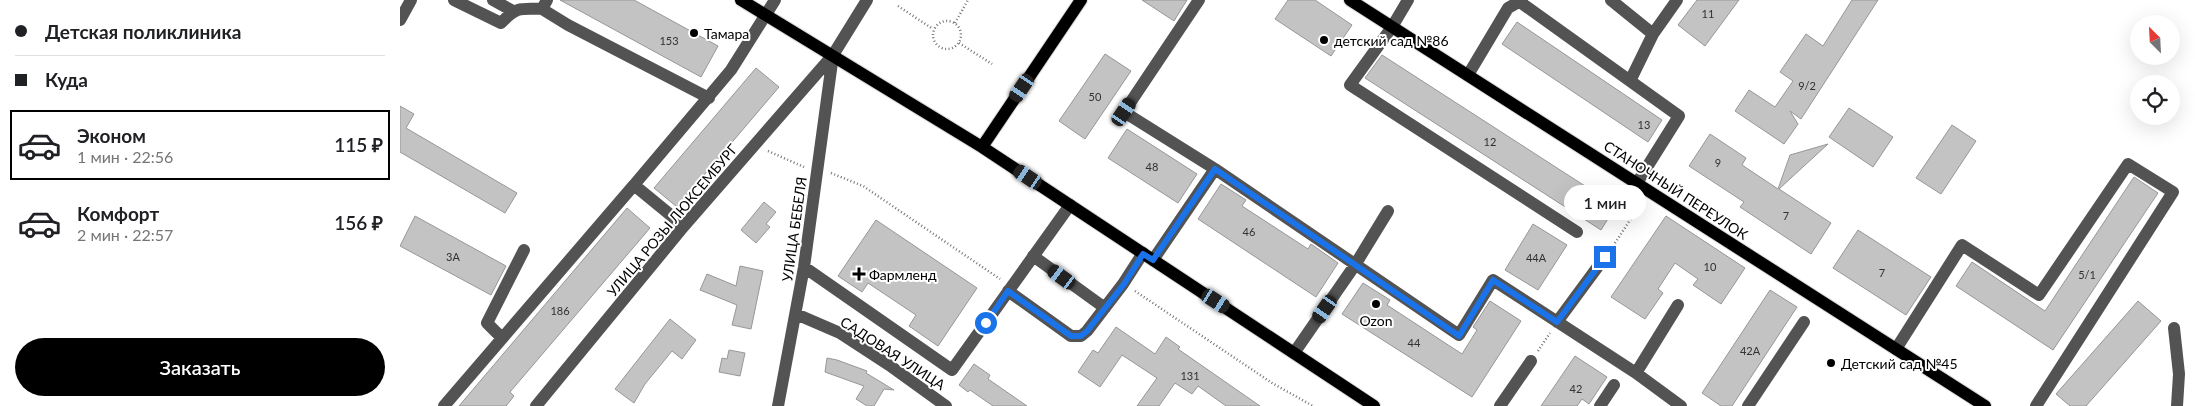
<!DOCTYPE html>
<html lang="ru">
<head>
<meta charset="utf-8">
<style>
	body { margin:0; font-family:Lato,sans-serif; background:#f2f2f2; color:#202124; height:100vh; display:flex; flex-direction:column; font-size:19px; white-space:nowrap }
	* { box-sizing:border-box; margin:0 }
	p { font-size:16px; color:#757577 }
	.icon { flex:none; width:28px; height:28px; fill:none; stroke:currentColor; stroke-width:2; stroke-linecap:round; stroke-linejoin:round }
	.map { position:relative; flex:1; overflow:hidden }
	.details { display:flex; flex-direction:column; background:#fff; width:400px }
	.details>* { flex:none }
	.guide { display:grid; align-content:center; height:110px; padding:0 15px; background:#fff }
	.needle { width:32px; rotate:336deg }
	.controls { position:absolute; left:1730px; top:15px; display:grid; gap:10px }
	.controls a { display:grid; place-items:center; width:50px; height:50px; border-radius:50%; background:#fff; box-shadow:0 5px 20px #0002; font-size:25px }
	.end { position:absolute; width:22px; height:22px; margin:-11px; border:6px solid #1a73e8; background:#fff; box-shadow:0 0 0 2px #fff }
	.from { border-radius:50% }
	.bubble { position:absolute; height:35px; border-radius:18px; background:#fff; box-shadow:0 5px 20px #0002; font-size:16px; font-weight:600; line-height:35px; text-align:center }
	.car { position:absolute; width:15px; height:30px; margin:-15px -8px; border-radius:6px; box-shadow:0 0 4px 1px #0007; background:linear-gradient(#222 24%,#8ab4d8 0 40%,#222 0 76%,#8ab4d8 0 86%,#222 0) }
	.guide b { display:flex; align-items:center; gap:18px; height:48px; font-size:19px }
	.guide b+b { border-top:1px solid #e0e0e0 }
	.guide i { width:12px; height:12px; background:#202124 }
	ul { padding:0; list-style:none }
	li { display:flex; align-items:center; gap:15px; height:70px; margin:0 10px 8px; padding:0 5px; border:2px solid transparent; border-radius:0px }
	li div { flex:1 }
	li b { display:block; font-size:19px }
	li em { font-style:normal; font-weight:600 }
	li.current { border-color:#000 }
	li>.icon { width:45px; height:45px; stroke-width:1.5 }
	.button { display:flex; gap:10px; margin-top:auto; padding:10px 15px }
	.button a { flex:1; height:58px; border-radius:30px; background:#000; color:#fff; font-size:20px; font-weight:600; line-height:58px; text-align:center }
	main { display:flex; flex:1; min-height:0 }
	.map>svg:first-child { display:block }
</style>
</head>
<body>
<main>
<section class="details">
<div class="guide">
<b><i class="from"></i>Детская поликлиника</b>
<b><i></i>Куда</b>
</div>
<ul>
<li class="current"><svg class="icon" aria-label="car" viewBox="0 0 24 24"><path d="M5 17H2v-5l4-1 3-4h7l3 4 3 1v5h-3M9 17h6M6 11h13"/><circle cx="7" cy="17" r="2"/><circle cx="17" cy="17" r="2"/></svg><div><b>Эконом</b><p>1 мин · 22:56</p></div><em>115 ₽</em></li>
<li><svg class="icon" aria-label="car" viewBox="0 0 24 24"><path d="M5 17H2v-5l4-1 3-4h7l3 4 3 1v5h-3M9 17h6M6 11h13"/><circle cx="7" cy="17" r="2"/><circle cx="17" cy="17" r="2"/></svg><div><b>Комфорт</b><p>2 мин · 22:57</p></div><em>156 ₽</em></li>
</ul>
<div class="button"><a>Заказать</a></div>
</section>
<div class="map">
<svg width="1795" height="406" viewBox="0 0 1795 406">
	<rect width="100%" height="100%" fill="#fff"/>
	<path fill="#c3c3c3" stroke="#979797" d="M 160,0 L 234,0 L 318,46 L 301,77 Z
		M 742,0 L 787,0 L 774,21 Z
		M 888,0 L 915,0 L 952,25 L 931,56 L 875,19 Z
		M 1297,0 L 1339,0 L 1305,46 L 1278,25 Z
		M 1452,0 L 1478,0 L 1401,119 L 1390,111 L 1398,124 L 1384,144 L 1335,111 L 1349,90 L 1375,107 L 1393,81 L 1380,72 L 1406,34 L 1423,46 Z
		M 1117,22 L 1262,120 L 1248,142 L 1102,44 Z
		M 705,54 L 731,71 L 685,139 L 659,121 Z
		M 982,55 L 1216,206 L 1201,230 L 965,78 Z
		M 356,68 L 379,87 L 277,207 L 254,188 Z
		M 0,106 L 14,114 L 6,128 L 117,193 L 105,213 L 0,152 Z
		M 1449,108 L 1493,137 L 1473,167 L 1429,137 Z
		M 1552,125 L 1576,141 L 1541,194 L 1516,178 Z
		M 727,129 L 797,174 L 778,203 L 708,158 Z
		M 1310,134 L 1346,158 L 1342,165 L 1378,189 L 1390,155 L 1428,144 L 1379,189 L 1431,223 L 1411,254 L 1340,207 L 1344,202 L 1289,166 Z
		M 1734,177 L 1758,193 L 1653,350 L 1556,286 L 1572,262 L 1645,311 Z
		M 821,184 L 846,200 L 842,206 L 908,249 L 911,244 L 938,263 L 916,297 L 798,219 Z
		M 364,202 L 376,212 L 366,224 L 370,227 L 356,243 L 341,230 Z
		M 227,208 L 250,228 L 110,392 L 114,396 L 106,406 L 59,406 Z
		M 15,216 L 106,266 L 91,295 L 0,246 Z
		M 1266,216 L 1345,268 L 1321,304 L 1293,285 L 1298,279 L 1275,263 L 1258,289 L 1263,293 L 1245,319 L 1211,297 Z
		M 476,220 L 577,288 L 538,346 L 509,326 L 516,315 L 468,283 L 462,292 L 438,276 Z
		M 1133,224 L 1167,245 L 1138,290 L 1105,270 Z
		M 1458,230 L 1531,277 L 1506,315 L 1433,268 Z
		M 340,266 L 363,271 L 351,329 L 332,325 L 337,305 L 300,290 L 307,274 L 336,286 Z
		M 963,283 L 990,300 L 987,305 L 1062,354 L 1077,330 L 1073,327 L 1090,301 L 1121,321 L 1072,397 L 942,314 Z
		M 1370,290 L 1397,307 L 1332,406 L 1321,406 L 1302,393 Z
		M 1738,301 L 1761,321 L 1686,406 L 1670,406 L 1656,394 Z
		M 270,319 L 296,340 L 282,359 L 272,351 L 245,384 L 234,403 L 215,389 Z
		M 716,327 L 755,354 L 766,337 L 780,347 L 778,349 L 860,406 L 826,406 L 798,386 L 792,394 L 775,383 L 759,406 L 737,406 L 757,378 L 722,355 L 700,387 L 678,372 L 693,350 L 698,353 Z
		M 329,350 L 345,353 L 340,376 L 319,372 L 322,358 L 327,359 Z
		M 1175,356 L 1207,377 L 1189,404 L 1182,399 L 1177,406 L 1141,406 Z
		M 427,358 L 437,360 L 467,371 L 466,373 L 494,390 L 484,389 L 474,406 L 467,406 L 456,399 L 464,386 L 425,372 Z
		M 574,364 L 590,375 L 588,379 L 627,406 L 593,406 L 570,390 L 568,392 L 559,385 Z"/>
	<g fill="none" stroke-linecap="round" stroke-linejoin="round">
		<defs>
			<path id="major" d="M 341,0 L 582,147 L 974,406
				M 950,0 L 1585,406
				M 582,147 L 681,0"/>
		</defs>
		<use href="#major" stroke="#dbdbdb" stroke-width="14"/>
		<path stroke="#757575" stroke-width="2.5" stroke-dasharray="1 2.5" stroke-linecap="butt" d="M 498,6 L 533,29
			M533 35a14 14 0 1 1 28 0a14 14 0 1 1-28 0Z
			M 555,23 L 568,0
			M 559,43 L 592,64
			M 368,151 L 404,167
			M 431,173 L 463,186 L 600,279
			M 1213,246 L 1242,202
			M 735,291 L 872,383 L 913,406
			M 1138,351 L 1150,333"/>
		<path stroke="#535353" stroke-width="12" d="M 54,0 L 101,23 C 116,7 120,8 142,9 L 147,0
			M 93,0 L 113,11
			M 799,0 L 724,112 L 815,169 L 1059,335 L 1093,280 L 1236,373 L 1281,406
			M 1008,0 L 992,27 L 950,85 L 1177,232
			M 1211,0 L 1253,34
			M 1120,2 L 1279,116 L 1237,183
			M 142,9 L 168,25 L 309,98
			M 0,20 L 11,0
			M 1068,75 L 1108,8 L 1122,0
			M 1230,81 L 1253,34 L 1277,0
			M 284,226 L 234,185 L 331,70 L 375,0
			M 633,256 L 705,308
			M 753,260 L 815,169
			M 404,267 L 552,370 L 670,205
			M 608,291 L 671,336 L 681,336 L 687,331 L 723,284 L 743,253
			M 396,314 L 440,333 L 489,365 L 546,406
			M 1157,322 L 1205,257
			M 1774,328 L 1779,374 L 1777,406
			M 102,338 L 87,323 L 124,250
			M 1496,349 L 1562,245 L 1639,295 L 1728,164 L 1773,192 L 1636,406
			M 894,353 L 955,265 L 988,211
			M 1236,373 L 1278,305
			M 44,406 L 234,185
			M 136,406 L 284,226 L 433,55 L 467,0
			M 378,406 L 404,267 L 433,55
			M 1100,406 L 1131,361
			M 1200,406 L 1214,385
			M 1348,406 L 1404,322"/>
		<use href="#major" stroke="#000" stroke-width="12"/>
	</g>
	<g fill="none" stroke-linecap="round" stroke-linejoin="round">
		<path stroke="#1a73e8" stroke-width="6" d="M 586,323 L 608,291 L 671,336 L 681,336 L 687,331 L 724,284 L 743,254 L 753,260 L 815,169 L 1059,336 L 1093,280 L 1157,322 L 1205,257"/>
	</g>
	<g fill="#000" stroke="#fff" stroke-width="2">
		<circle cx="294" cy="33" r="5"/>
		<circle cx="924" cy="40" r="5"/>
		<path d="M456.5 266.5h5v5h5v5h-5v5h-5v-5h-5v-5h5z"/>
		<circle cx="976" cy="304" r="5"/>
		<circle cx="1431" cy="363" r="5"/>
	</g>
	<g text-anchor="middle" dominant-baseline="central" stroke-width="4" stroke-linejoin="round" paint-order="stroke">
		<g font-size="11" fill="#313131">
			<text x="1308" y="13">11</text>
			<text x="269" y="40">153</text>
			<text x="1407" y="85">9/2</text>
			<text x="695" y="96">50</text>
			<text x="1244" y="124">13</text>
			<text x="1090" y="141">12</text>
			<text x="1318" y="162">9</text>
			<text x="752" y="166">48</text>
			<text x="1386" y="215">7</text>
			<text x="849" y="231">46</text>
			<text x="53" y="256">3А</text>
			<text x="1136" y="257">44А</text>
			<text x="1310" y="266">10</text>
			<text x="1482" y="272">7</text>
			<text x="1687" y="274">5/1</text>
			<text x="160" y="310">186</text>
			<text x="1014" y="342">44</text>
			<text x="1350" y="350">42А</text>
			<text x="790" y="375">131</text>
			<text x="1176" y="388">42</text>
		</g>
		<g font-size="14" fill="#000" stroke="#fff" text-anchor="start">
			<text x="304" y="33">Тамара</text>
			<text x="934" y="40">детский сад №86</text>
			<text x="469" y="274">Фармленд</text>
			<text x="976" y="320" text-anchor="middle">Ozon</text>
			<text x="1441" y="363">Детский сад №45</text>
		</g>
		<g font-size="14" fill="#000" stroke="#fff">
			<text transform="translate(1276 190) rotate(33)">СТАНОЧНЫЙ ПЕРЕУЛОК</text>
			<text transform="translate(272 220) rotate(-50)">УЛИЦА РОЗЫ ЛЮКСЕМБУРГ</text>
			<text transform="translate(394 229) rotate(-82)">УЛИЦА БЕБЕЛЯ</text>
			<text transform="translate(493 353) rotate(33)">САДОВАЯ УЛИЦА</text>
		</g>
	</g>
</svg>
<div class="controls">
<a><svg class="needle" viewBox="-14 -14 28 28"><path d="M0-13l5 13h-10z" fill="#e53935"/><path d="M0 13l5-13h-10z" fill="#757577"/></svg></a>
<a><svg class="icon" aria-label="locate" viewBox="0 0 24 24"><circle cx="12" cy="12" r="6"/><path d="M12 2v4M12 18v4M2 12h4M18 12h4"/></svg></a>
</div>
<i class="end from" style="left:586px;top:323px"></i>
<i class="end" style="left:1205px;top:257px"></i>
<div class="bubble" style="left:1164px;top:185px;width:82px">1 мин</div>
<i class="car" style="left:622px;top:88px;rotate:214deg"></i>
<i class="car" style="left:724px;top:112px;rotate:34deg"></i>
<i class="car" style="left:628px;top:177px;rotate:304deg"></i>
<i class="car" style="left:662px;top:277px;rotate:306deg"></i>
<i class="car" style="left:816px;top:301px;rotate:123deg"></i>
<i class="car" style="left:925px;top:309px;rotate:215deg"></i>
</div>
</main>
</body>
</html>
